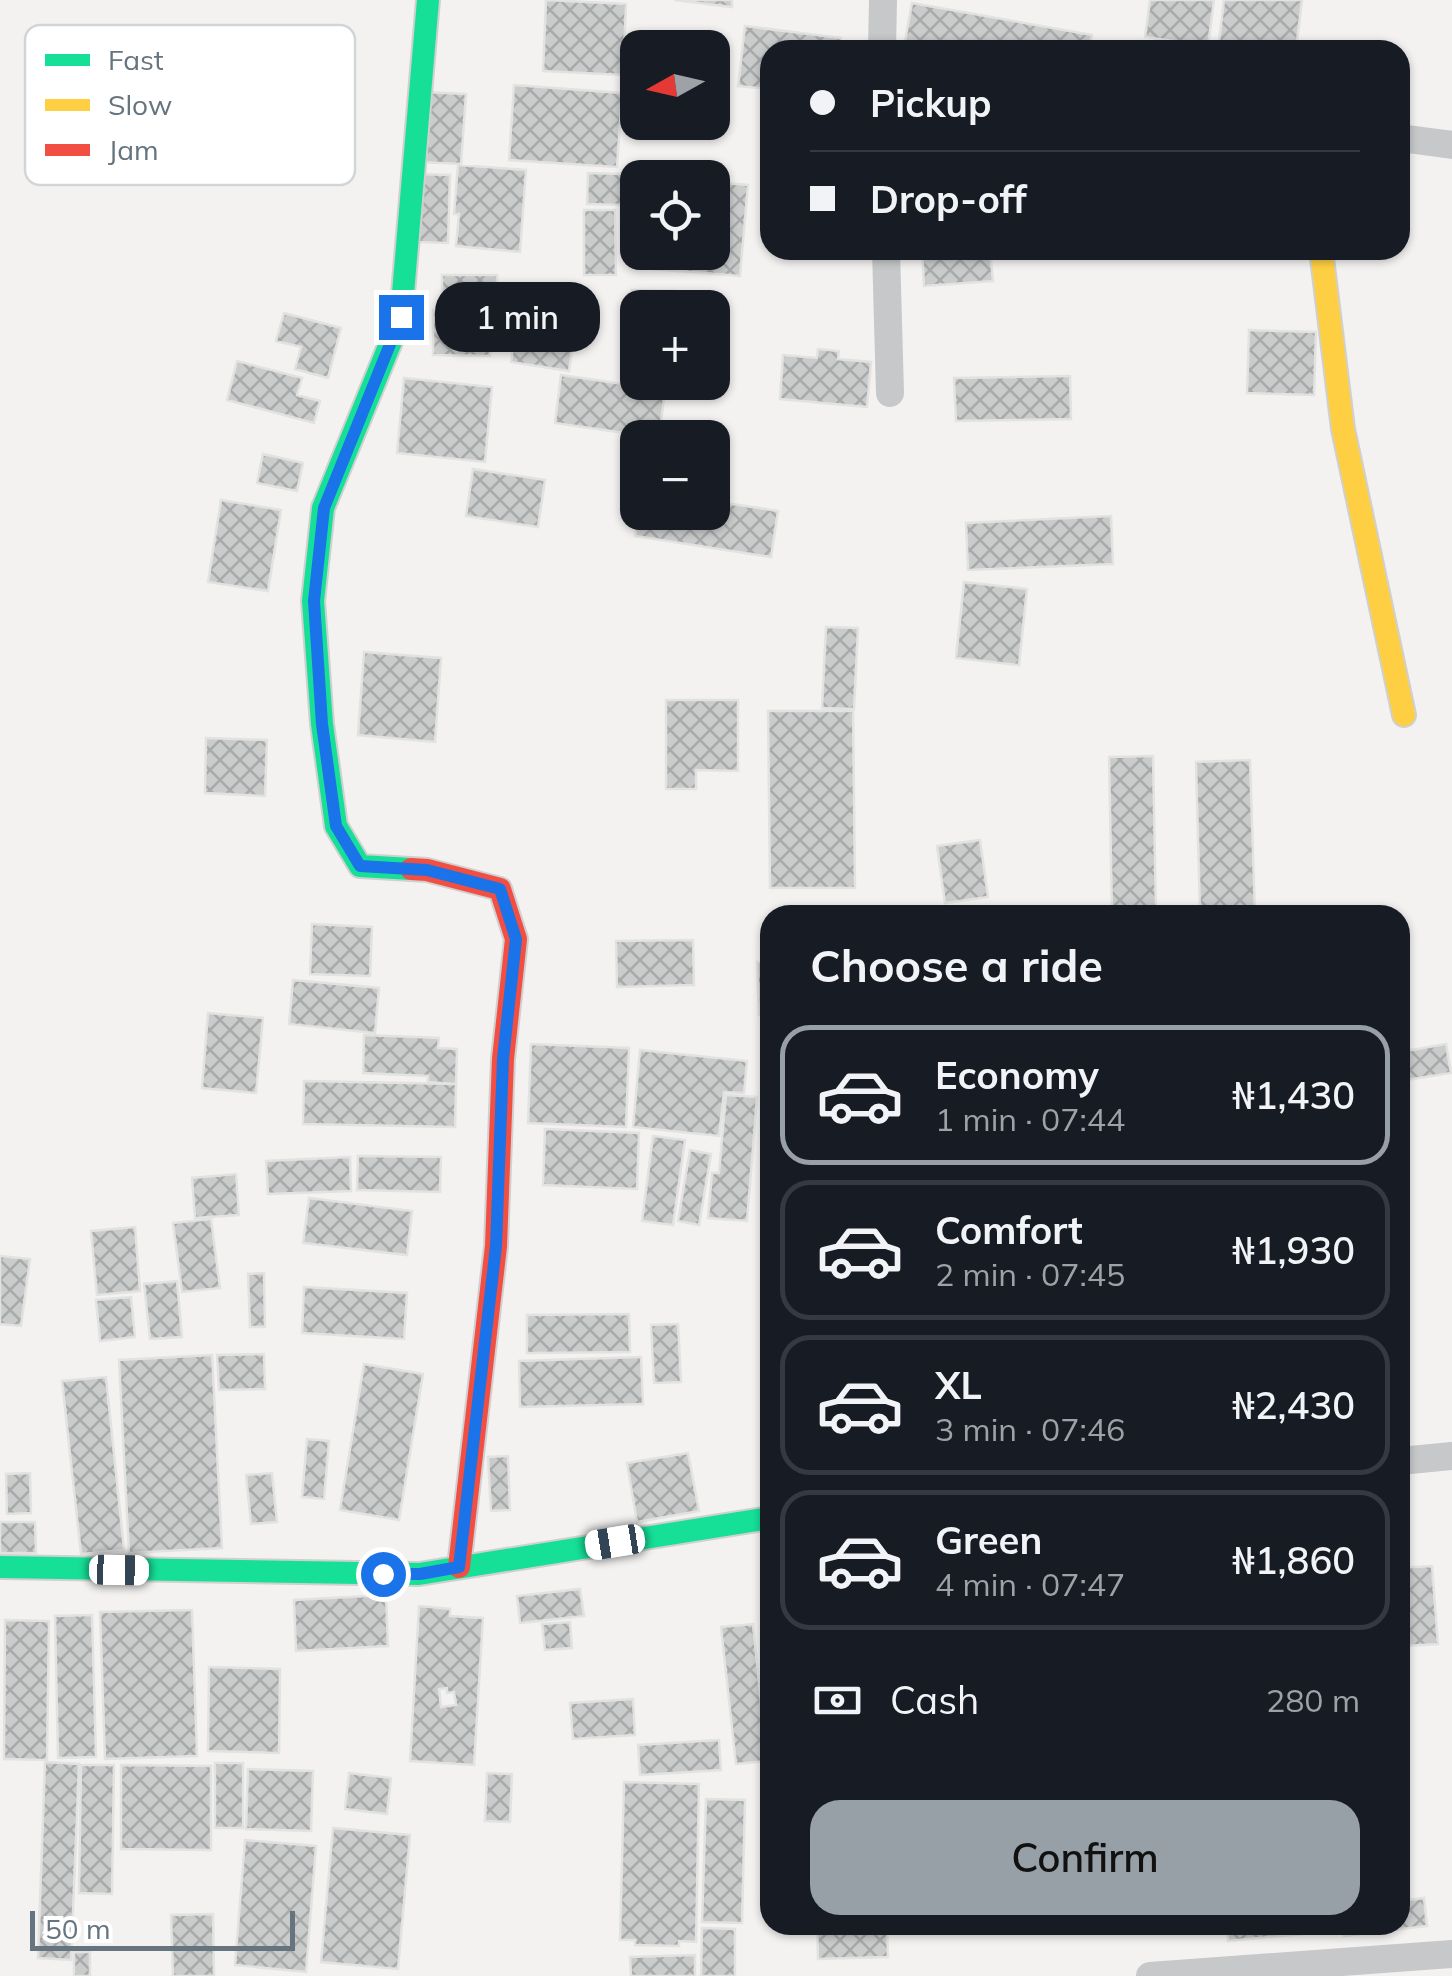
<!DOCTYPE html>
<html lang="en">
<head>
<meta charset="utf-8">
<style>
	body { margin:0; font-family:Mulish,sans-serif; background:#20242c; color:#f1f3f6; height:100vh; display:flex; flex-direction:column; font-size:38px; white-space:nowrap }
	* { box-sizing:border-box; margin:0 }
	p { font-size:32px; color:#9ea1a6 }
	.icon { flex:none; width:55px; height:55px; fill:none; stroke:currentColor; stroke-width:2; stroke-linecap:round; stroke-linejoin:round }
	.map { position:relative; flex:1; overflow:hidden }
	.sheet { position:absolute; left:760px; top:905px; width:650px; height:1030px; display:flex; flex-direction:column; background:#171b24; border-radius:30px; box-shadow:0 2px 8px #0004 }
	.sheet>* { flex:none }
	.top-card { position:absolute; left:760px; top:40px; width:650px; height:220px; border-radius:30px; box-shadow:0 2px 8px #0004; display:grid; align-content:center; height:220px; padding:0 50px; background:#171b24 }
	.needle { width:65px; rotate:262deg }
	.tools { position:absolute; left:620px; top:30px; display:grid; gap:20px }
	.tools a { display:grid; place-items:center; width:110px; height:110px; border-radius:20px; background:#171b24; box-shadow:0 2px 8px #0004; font-size:50px }
	.scale { position:absolute; left:30px; bottom:25px; width:265px; box-sizing:border-box; padding-left:10px; border:5px solid #65747e; border-top:0; font-size:28px; line-height:35px; white-space:nowrap; color:#65747e; -webkit-text-stroke:8px #fff; paint-order:stroke }
	.end { position:absolute; width:45px; height:45px; margin:-22px; border:12px solid #1a73e8; background:#fff; box-shadow:0 0 0 5px #fff }
	.from { border-radius:50% }
	.bubble { position:absolute; height:70px; border-radius:30px; background:#171b24; box-shadow:0 2px 8px #0004; font-size:32px; font-weight:600; line-height:70px; text-align:center }
	.car { position:absolute; width:30px; height:60px; margin:-30px -15px; border-radius:12px; box-shadow:0 0 8px 2px #0007; background:linear-gradient(#fff 24%,#345 0 40%,#fff 0 76%,#345 0 86%,#fff 0) }
	.top-card b { display:flex; align-items:center; gap:35px; height:95px; font-size:38px }
	.top-card b+b { border-top:2px solid #363941 }
	.top-card i { width:25px; height:25px; background:#f1f3f6 }
	ul { padding:0; list-style:none }
	li { display:flex; align-items:center; gap:30px; height:140px; margin:0 20px 15px; padding:0 30px; border:5px solid #363941; border-radius:30px }
	li div { flex:1 }
	li b { display:block; font-size:38px }
	li em { font-style:normal; font-weight:600 }
	li.active { border-color:#97a0a6 }
	li>.icon { width:90px; height:90px; stroke-width:1.5 }
	h2 { padding:0 50px; font-size:45px; line-height:120px }
	.pay { display:flex; align-items:center; gap:25px; height:110px; padding:0 50px; font-size:38px }
	.pay p { margin-inline-start:auto }
	.button { display:flex; gap:20px; margin-top:auto; padding:20px 50px }
	.button a { flex:1; height:115px; border-radius:30px; background:#97a0a6; color:#111; font-size:40px; font-weight:600; line-height:115px; text-align:center }
	.map>svg:first-child { display:block }
</style>
</head>
<body>
<div class="map">
<svg width="1452" height="1976" viewBox="0 0 1452 1976">
	<defs>
		<pattern id="building-cross-hatch" width="8" height="8" patternUnits="userSpaceOnUse" patternTransform="scale(2.5)"><rect width="8" height="8" fill="#cacbcb"/><path d="M0 0l8 8M0 8l8-8" fill="none" stroke="#a8a9aa"/></pattern>
	</defs>
	<rect width="100%" height="100%" fill="#f3f2f1"/>
	<path fill="url(#building-cross-hatch)" stroke="#e2e2e1" stroke-width="2.5" fill-rule="evenodd" d="M 546,0 L 626,4 L 623,75 L 543,71 Z
		M 674,0 L 732,0 L 732,7 Z
		M 1150,0 L 1214,0 L 1208,46 L 1145,37 Z
		M 1224,0 L 1302,0 L 1296,50 L 1218,50 Z
		M 912,3 L 1092,35 L 1089,50 L 954,50 L 905,41 Z
		M 745,26 L 841,38 L 839,50 L 770,50 L 770,89 L 738,86 Z
		M 514,85 L 622,93 L 617,167 L 509,160 Z
		M 424,92 L 466,94 L 461,164 L 420,162 Z
		M 458,165 L 526,170 L 520,252 L 456,246 L 459,214 L 454,214 Z
		M 588,173 L 624,174 L 623,205 L 587,204 Z
		M 419,174 L 450,175 L 448,243 L 417,242 Z
		M 712,182 L 748,185 L 740,276 L 653,269 L 654,252 L 712,252 Z
		M 584,210 L 615,210 L 616,275 L 584,275 Z
		M 922,250 L 990,250 L 993,281 L 924,286 Z
		M 442,275 L 497,275 L 497,306 L 442,305 Z
		M 632,290 L 675,291 L 674,308 L 638,308 L 638,381 L 628,381 Z
		M 433,310 L 490,310 L 490,356 L 433,355 Z
		M 284,313 L 341,328 L 328,378 L 295,369 L 301,347 L 276,341 Z
		M 517,319 L 575,328 L 569,371 L 511,362 Z
		M 1249,330 L 1316,332 L 1314,395 L 1247,393 Z
		M 818,349 L 839,351 L 838,359 L 871,362 L 867,407 L 780,399 L 783,355 L 817,358 Z
		M 237,361 L 302,378 L 297,395 L 320,401 L 314,423 L 227,400 Z
		M 561,375 L 665,390 L 659,438 L 555,423 Z
		M 1070,376 L 1071,419 L 956,421 L 954,378 Z
		M 404,378 L 492,387 L 485,462 L 397,453 Z
		M 263,454 L 303,463 L 297,491 L 257,483 Z
		M 473,469 L 545,480 L 538,527 L 466,516 Z
		M 221,500 L 281,510 L 268,591 L 208,582 Z
		M 712,501 L 778,511 L 771,557 L 635,536 L 639,512 L 712,512 Z
		M 1111,516 L 1113,564 L 968,570 L 966,523 Z
		M 964,582 L 1027,589 L 1019,665 L 956,658 Z
		M 826,627 L 858,628 L 854,709 L 822,708 Z
		M 364,652 L 441,658 L 435,742 L 358,735 Z
		M 666,700 L 738,700 L 738,771 L 696,770 L 696,789 L 666,789 Z
		M 768,711 L 853,711 L 855,888 L 770,888 Z
		M 206,738 L 267,740 L 265,796 L 205,793 Z
		M 1153,756 L 1156,915 L 1112,915 L 1109,757 Z
		M 1250,760 L 1255,915 L 1200,915 L 1196,762 Z
		M 980,840 L 988,897 L 945,903 L 937,846 Z
		M 312,924 L 372,927 L 370,976 L 310,974 Z
		M 693,940 L 694,985 L 617,987 L 616,941 Z
		M 757,962 L 770,962 L 770,1015 L 759,1015 Z
		M 293,980 L 379,988 L 375,1033 L 289,1024 Z
		M 208,1013 L 263,1018 L 256,1093 L 202,1088 Z
		M 364,1035 L 439,1038 L 438,1048 L 457,1049 L 456,1084 L 428,1082 L 428,1076 L 363,1073 Z
		M 531,1044 L 629,1048 L 626,1127 L 528,1123 Z
		M 1446,1044 L 1451,1073 L 1400,1081 L 1400,1052 Z
		M 640,1050 L 747,1061 L 744,1093 L 724,1092 L 719,1136 L 633,1127 Z
		M 304,1081 L 456,1084 L 455,1127 L 303,1124 Z
		M 726,1095 L 757,1097 L 747,1221 L 708,1218 L 712,1173 L 719,1173 Z
		M 545,1129 L 639,1133 L 637,1189 L 543,1185 Z
		M 653,1136 L 685,1140 L 673,1225 L 642,1221 Z
		M 690,1150 L 711,1154 L 699,1225 L 678,1221 Z
		M 358,1156 L 441,1157 L 440,1192 L 357,1190 Z
		M 350,1157 L 351,1191 L 268,1194 L 266,1161 Z
		M 236,1174 L 239,1215 L 195,1218 L 192,1178 Z
		M 309,1198 L 412,1211 L 407,1255 L 303,1243 Z
		M 211,1219 L 220,1288 L 182,1292 L 173,1223 Z
		M 135,1227 L 140,1291 L 97,1295 L 91,1231 Z
		M 0,1256 L 30,1259 L 21,1326 L 0,1324 Z
		M 264,1273 L 265,1327 L 250,1327 L 248,1274 Z
		M 177,1281 L 182,1337 L 150,1339 L 144,1284 Z
		M 304,1287 L 407,1293 L 404,1339 L 302,1333 Z
		M 131,1297 L 135,1337 L 100,1341 L 96,1300 Z
		M 629,1314 L 630,1352 L 527,1353 L 527,1315 Z
		M 678,1324 L 681,1382 L 654,1383 L 651,1325 Z
		M 264,1354 L 265,1389 L 219,1390 L 217,1355 Z
		M 212,1355 L 222,1548 L 129,1553 L 119,1360 Z
		M 641,1357 L 643,1404 L 520,1407 L 519,1361 Z
		M 364,1364 L 423,1374 L 399,1520 L 340,1510 Z
		M 106,1377 L 124,1550 L 81,1554 L 62,1381 Z
		M 307,1439 L 329,1441 L 324,1499 L 302,1497 Z
		M 688,1453 L 699,1511 L 637,1522 L 627,1463 Z
		M 508,1456 L 510,1510 L 491,1511 L 488,1457 Z
		M 30,1473 L 31,1513 L 7,1514 L 6,1474 Z
		M 272,1473 L 277,1522 L 251,1524 L 246,1475 Z
		M 0,1522 L 35,1522 L 36,1553 L 0,1553 Z
		M 1432,1566 L 1438,1644 L 1406,1646 L 1400,1568 Z
		M 580,1589 L 584,1616 L 520,1623 L 517,1596 Z
		M 386,1595 L 388,1646 L 296,1651 L 294,1600 Z
		M 419,1606 L 450,1609 L 450,1616 L 483,1618 L 474,1765 L 410,1761 ZM 447,1688 L 447,1693 L 454,1692 L 456,1705 L 441,1707 L 439,1689 Z
		M 192,1610 L 197,1756 L 105,1759 L 100,1612 Z
		M 92,1615 L 96,1757 L 58,1758 L 55,1616 Z
		M 5,1620 L 49,1621 L 47,1760 L 4,1759 Z
		M 570,1622 L 572,1648 L 545,1650 L 542,1624 Z
		M 753,1624 L 767,1761 L 736,1764 L 721,1627 Z
		M 209,1667 L 280,1669 L 279,1753 L 208,1751 Z
		M 765,1678 L 770,1678 L 770,1741 L 769,1741 Z
		M 633,1699 L 635,1735 L 573,1739 L 570,1703 Z
		M 719,1740 L 721,1770 L 640,1775 L 638,1745 Z
		M 45,1762 L 79,1764 L 71,1960 L 38,1958 Z
		M 215,1763 L 243,1763 L 243,1828 L 215,1828 Z
		M 81,1765 L 114,1765 L 112,1894 L 79,1893 Z
		M 121,1765 L 211,1766 L 211,1850 L 121,1849 Z
		M 248,1769 L 313,1771 L 311,1831 L 246,1829 Z
		M 349,1773 L 391,1778 L 387,1814 L 345,1809 Z
		M 487,1773 L 512,1774 L 510,1822 L 485,1821 Z
		M 624,1782 L 699,1784 L 696,1942 L 679,1941 L 679,1946 L 635,1945 L 635,1940 L 620,1940 Z
		M 706,1799 L 745,1800 L 742,1923 L 702,1922 Z
		M 333,1828 L 410,1835 L 398,1969 L 321,1962 Z
		M 245,1840 L 316,1846 L 306,1972 L 235,1965 Z
		M 1424,1898 L 1427,1926 L 1344,1936 L 1343,1925 L 1400,1925 L 1400,1901 Z
		M 213,1914 L 214,1976 L 173,1976 L 171,1915 Z
		M 817,1925 L 887,1925 L 888,1957 L 818,1959 Z
		M 1227,1925 L 1313,1925 L 1313,1933 L 1228,1941 Z
		M 702,1928 L 735,1929 L 735,1976 L 701,1976 Z
		M 74,1952 L 90,1952 L 90,1976 L 74,1976 Z
		M 695,1955 L 695,1976 L 631,1976 L 630,1957 Z"/>
	<g fill="none" stroke-linecap="round" stroke-linejoin="round">
		<defs>
			<path id="fast" d="M 411,869 L 360,866 L 336,826 L 322,724 L 313,601 L 323,508 L 401,317 L 428,0
				M 0,1567 L 419,1574 L 770,1518"/>
			<path id="slow" d="M 1321,250 L 1343,429 L 1404,715"/>
			<path id="jam" d="M 411,869 L 427,870 L 500,889 L 516,939 L 503,1059 L 496,1246 L 459,1567"/>
		</defs>
		<use href="#fast" stroke="#d0d0d0" stroke-width="26"/>
		<use href="#slow" stroke="#d0d0d0" stroke-width="26"/>
		<use href="#jam" stroke="#d0d0d0" stroke-width="26"/>
		<path stroke="#c7c8c9" stroke-width="28" d="M 882,50 L 883,0
			M 1400,138 L 1452,145
			M 886,250 L 890,393
			M 1400,1461 L 1452,1456
			M 1150,1976 L 1452,1954"/>
		<use href="#fast" stroke="#16e098" stroke-width="22"/>
		<use href="#slow" stroke="#ffcf43" stroke-width="22"/>
		<use href="#jam" stroke="#f24e42" stroke-width="22"/>
	</g>
	<g fill="none" stroke-linecap="round" stroke-linejoin="round">
		<path stroke="#1a73e8" stroke-width="12" d="M 383,1574 L 420,1574 L 459,1567 L 496,1246 L 503,1059 L 516,939 L 500,889 L 427,870 L 360,866 L 336,826 L 322,724 L 314,601 L 324,508 L 401,317"/>
	</g>
	<rect x="25" y="25" width="330" height="160" rx="15" fill="#fff" stroke="#d1d5d8" stroke-width="2.5"/>
	<rect x="45" y="54" width="45" height="12" fill="#16e098"/>
	<rect x="45" y="99" width="45" height="12" fill="#ffcf43"/>
	<rect x="45" y="144" width="45" height="12" fill="#f24e42"/>
	<g font-size="28" fill="#65747e">
		<text x="108" y="70">Fast</text>
		<text x="108" y="115">Slow</text>
		<text x="108" y="160">Jam</text>
	</g>
</svg>
<div class="tools">
<a><svg class="needle" viewBox="-14 -14 28 28"><path d="M0-13l5 13h-10z" fill="#e53935"/><path d="M0 13l5-13h-10z" fill="#9ea1a6"/></svg></a>
<a><svg class="icon" aria-label="locate" viewBox="0 0 24 24"><circle cx="12" cy="12" r="6"/><path d="M12 2v4M12 18v4M2 12h4M18 12h4"/></svg></a>
<a>+</a>
<a>−</a>
</div>
<div class="scale">50 m</div>
<i class="end from" style="left:383px;top:1574px"></i>
<i class="end" style="left:401px;top:317px"></i>
<div class="bubble" style="left:435px;top:282px;width:165px">1 min</div>
<i class="car" style="left:615px;top:1542px;rotate:261deg"></i>
<i class="car" style="left:119px;top:1570px;rotate:91deg"></i>
<div class="top-card">
<b><i class="from"></i>Pickup</b>
<b><i></i>Drop-off</b>
</div>
<section class="sheet">
<h2>Choose a ride</h2>
<ul>
<li class="active"><svg class="icon" aria-label="car" viewBox="0 0 24 24"><path d="M5 17H2v-5l4-1 3-4h7l3 4 3 1v5h-3M9 17h6M6 11h13"/><circle cx="7" cy="17" r="2"/><circle cx="17" cy="17" r="2"/></svg><div><b>Economy</b><p>1 min · 07:44</p></div><em>₦1,430</em></li>
<li><svg class="icon" aria-label="car" viewBox="0 0 24 24"><path d="M5 17H2v-5l4-1 3-4h7l3 4 3 1v5h-3M9 17h6M6 11h13"/><circle cx="7" cy="17" r="2"/><circle cx="17" cy="17" r="2"/></svg><div><b>Comfort</b><p>2 min · 07:45</p></div><em>₦1,930</em></li>
<li><svg class="icon" aria-label="car" viewBox="0 0 24 24"><path d="M5 17H2v-5l4-1 3-4h7l3 4 3 1v5h-3M9 17h6M6 11h13"/><circle cx="7" cy="17" r="2"/><circle cx="17" cy="17" r="2"/></svg><div><b>XL</b><p>3 min · 07:46</p></div><em>₦2,430</em></li>
<li><svg class="icon" aria-label="car" viewBox="0 0 24 24"><path d="M5 17H2v-5l4-1 3-4h7l3 4 3 1v5h-3M9 17h6M6 11h13"/><circle cx="7" cy="17" r="2"/><circle cx="17" cy="17" r="2"/></svg><div><b>Green</b><p>4 min · 07:47</p></div><em>₦1,860</em></li>
</ul>
<div class="pay"><svg class="icon" aria-label="cash" viewBox="0 0 24 24"><path d="M3 7h18v10H3z"/><circle cx="12" cy="12" r="2"/></svg>Cash<p>280 m</p></div>
<div class="button"><a>Confirm</a></div>
</section>
</div>
</body>
</html>
